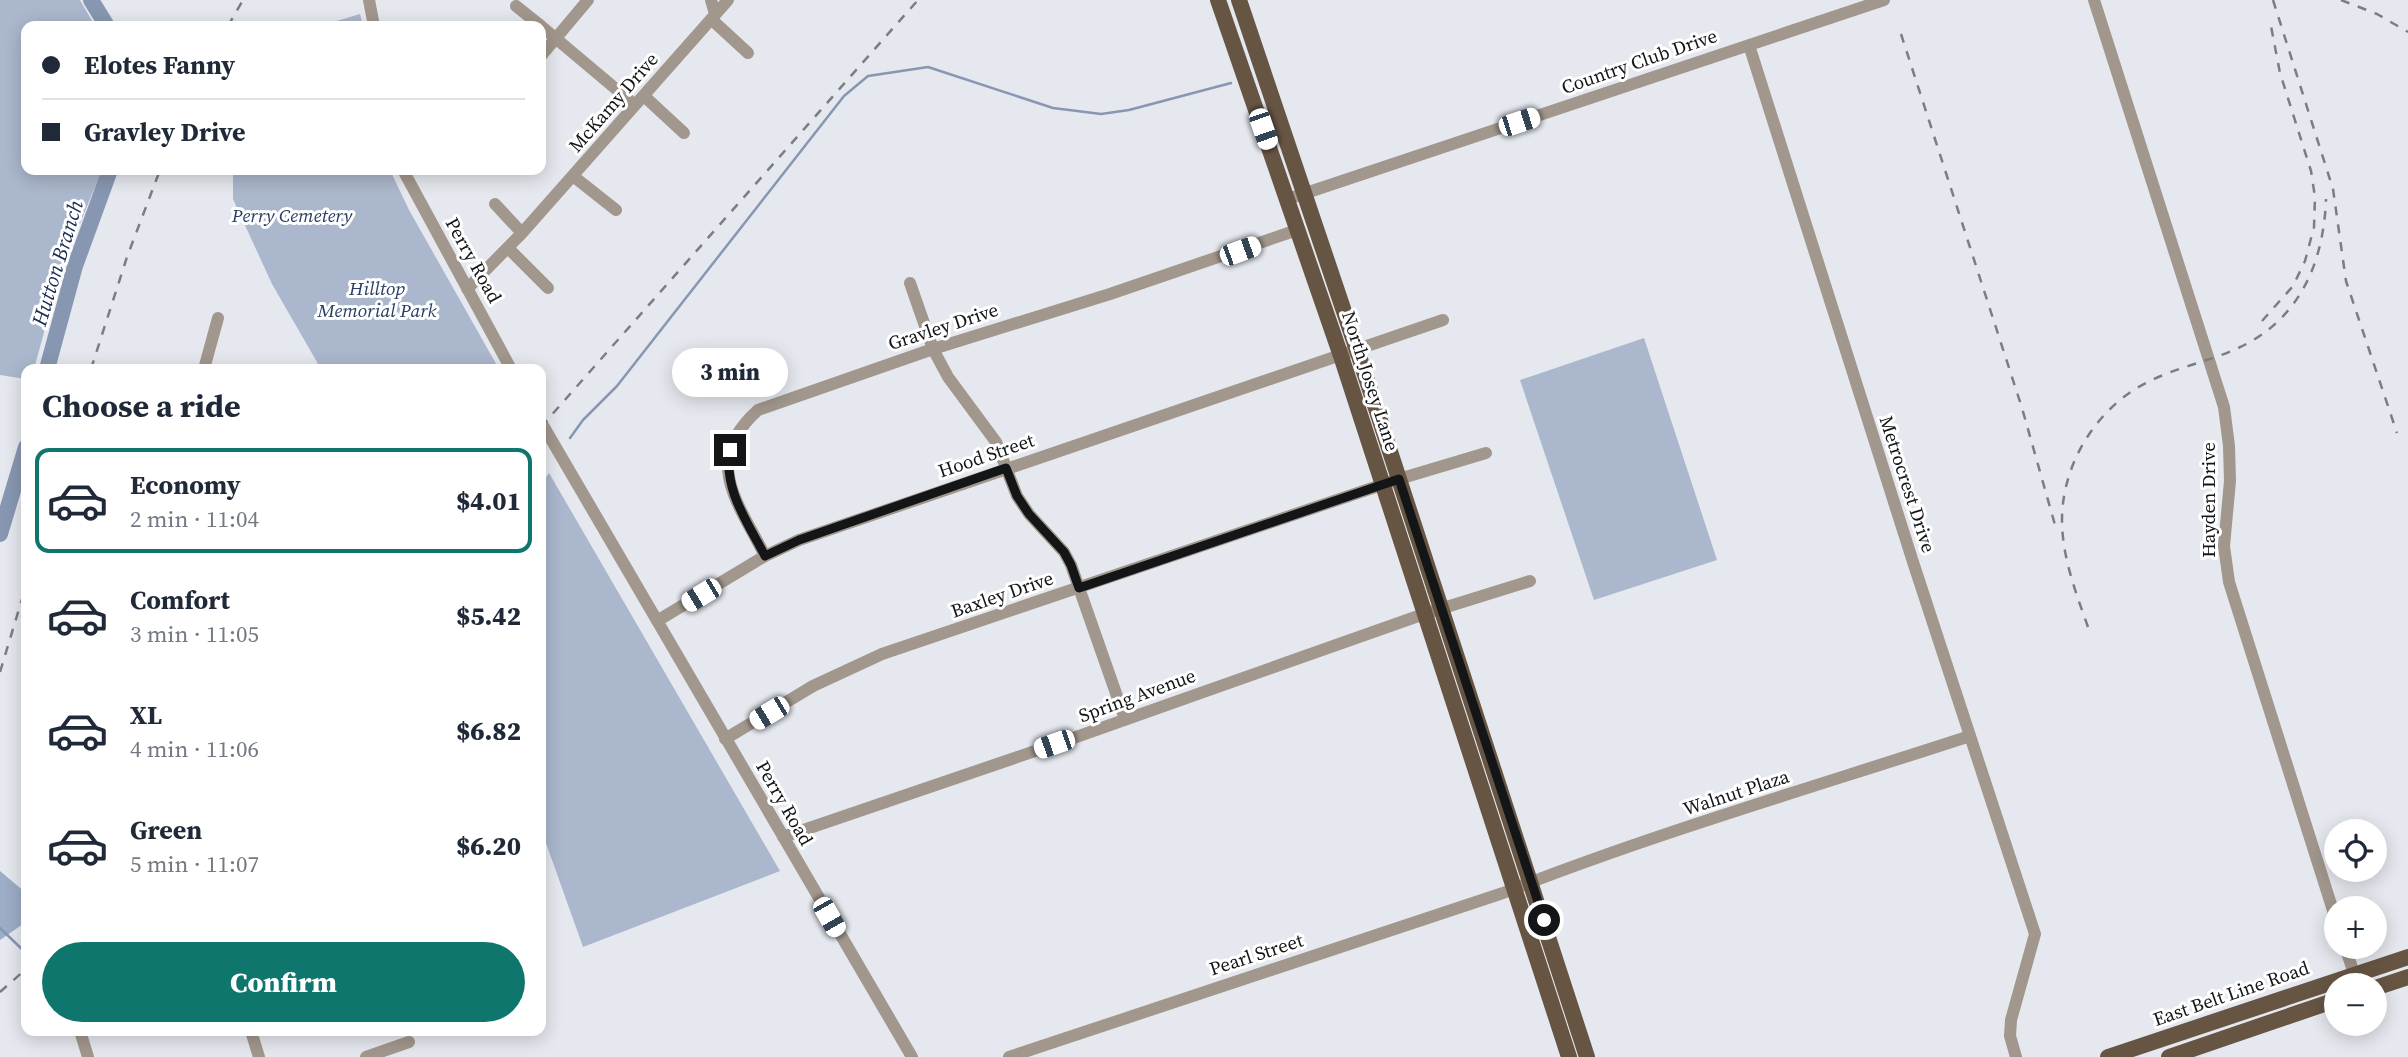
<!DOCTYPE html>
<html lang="en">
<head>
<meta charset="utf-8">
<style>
	body { margin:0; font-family:"Source Serif 4",serif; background:#f2f2f3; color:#1f2937; height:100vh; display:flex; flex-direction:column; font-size:26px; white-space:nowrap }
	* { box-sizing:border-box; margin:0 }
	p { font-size:23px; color:#747a83 }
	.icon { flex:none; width:38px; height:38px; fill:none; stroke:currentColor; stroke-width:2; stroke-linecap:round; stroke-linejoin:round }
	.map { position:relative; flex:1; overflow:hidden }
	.side { position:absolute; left:21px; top:364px; width:525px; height:672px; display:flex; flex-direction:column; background:#fff; border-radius:14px; box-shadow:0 4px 18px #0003 }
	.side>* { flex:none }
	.guide { position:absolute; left:21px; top:21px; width:525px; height:154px; border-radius:14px; box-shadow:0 4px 18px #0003; display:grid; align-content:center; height:154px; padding:0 21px; background:#fff }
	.fabs { position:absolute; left:2324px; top:819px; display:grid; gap:14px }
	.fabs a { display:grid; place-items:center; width:63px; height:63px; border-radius:50%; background:#fff; box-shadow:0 4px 18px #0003; font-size:35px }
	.end { position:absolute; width:32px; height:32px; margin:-16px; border:9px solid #131517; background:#fff; box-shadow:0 0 0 4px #fff }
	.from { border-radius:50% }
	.bubble { position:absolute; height:49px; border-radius:24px; background:#fff; box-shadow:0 4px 18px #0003; font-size:23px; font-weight:800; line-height:49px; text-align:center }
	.car { position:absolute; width:21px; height:42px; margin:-21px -10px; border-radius:9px; box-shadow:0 0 5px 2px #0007; background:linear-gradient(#fff 24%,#345 0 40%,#fff 0 76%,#345 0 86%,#fff 0) }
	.guide b { display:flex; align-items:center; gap:24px; height:66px; font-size:26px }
	.guide b+b { border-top:2px solid #e0e1e3 }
	.guide i { width:18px; height:18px; background:#1f2937 }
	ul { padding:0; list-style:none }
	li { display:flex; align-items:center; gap:21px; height:105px; margin:0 14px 10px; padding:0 7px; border:4px solid transparent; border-radius:14px }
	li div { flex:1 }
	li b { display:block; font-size:26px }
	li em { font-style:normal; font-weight:800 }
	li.selected { border-color:#0f766e }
	li>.icon { width:63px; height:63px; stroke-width:1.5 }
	h2 { padding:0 21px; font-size:32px; line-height:84px }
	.primary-button { display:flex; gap:14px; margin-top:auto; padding:14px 21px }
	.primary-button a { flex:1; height:80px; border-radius:42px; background:#0f766e; color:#fff; font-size:28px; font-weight:800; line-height:80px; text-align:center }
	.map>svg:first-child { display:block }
</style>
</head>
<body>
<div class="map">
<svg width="2408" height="1057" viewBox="0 0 2408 1057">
	<rect width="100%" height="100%" fill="#e5e8ee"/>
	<path fill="#abb7cc" d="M 0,0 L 80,0 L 95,26 L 26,26 L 26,170 L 102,170 L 61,270 L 34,369 L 26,369 L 26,379 L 0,375 Z
		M 360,14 L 363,26 L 320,26 Z
		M 233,170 L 390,170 L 409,210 L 499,369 L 321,369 L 272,284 L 233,199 Z
		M 1644,338 L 1717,560 L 1594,600 L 1520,380 Z
		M 549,473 L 780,871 L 583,947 L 541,829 L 541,485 Z"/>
	<path fill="#9dacc7" d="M 0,871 L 26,893 L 26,922 L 0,940 Z"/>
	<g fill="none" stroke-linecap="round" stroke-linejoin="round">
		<path stroke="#8897b1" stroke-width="2.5" d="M 570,438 L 583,420 L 617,386 L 844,96 L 868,76 L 928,67 L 1053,108 L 1101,114 L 1129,110 L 1231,83
			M 0,928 L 26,953"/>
		<path stroke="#8897b1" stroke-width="16" d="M 91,0 L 107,26
			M 47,369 L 75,266 L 110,170
			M 0,534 L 26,447"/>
		<path stroke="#a2978d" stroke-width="12" d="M 369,0 L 374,26
			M 711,0 L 715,14
			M 2094,0 L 2224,407 L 2229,446 L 2230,481 L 2224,546 L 2229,582 L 2336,920
			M 516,6 L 541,26
			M 711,19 L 748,53
			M 541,26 L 635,105
			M 1749,45 L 1913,562 L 2035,934 L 2011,1020 L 2010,1036 L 2016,1057
			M 541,56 L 588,0
			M 644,96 L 684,133
			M 403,170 L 511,369
			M 573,176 L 616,210
			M 1288,199 L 1884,0
			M 495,204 L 522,233
			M 508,248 L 548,288
			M 910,283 L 933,349 L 948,377 L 996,442 L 1017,496 L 1029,514 L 1064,552 L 1071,565 L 1125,719
			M 467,289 L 522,233 L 728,0
			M 204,369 L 218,318
			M 541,422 L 912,1057
			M 765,556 C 738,502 701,461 758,410 L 933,349 L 1110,294 L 1297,230
			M 657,621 L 765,556 L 799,540 L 1443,320
			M 725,739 L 813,686 L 882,654 L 1399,479 L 1486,453
			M 783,837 L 1079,736 L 1424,614 L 1530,581
			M 2345,947 L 2358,985
			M 80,1031 L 88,1057
			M 251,1031 L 259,1057
			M 366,1057 L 409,1042
			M 1009,1057 L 1503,893 C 1655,833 1814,787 1970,736"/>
		<path stroke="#675544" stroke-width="16" d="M 1218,0 L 1341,356 L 1569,1057
			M 1239,0 L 1357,350 L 1587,1057
			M 2375,988 L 2408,977
			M 2108,1057 L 2408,957
			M 2169,1057 L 2336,1000"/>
		<path stroke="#7b7e81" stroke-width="2.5" stroke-dasharray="9 9" stroke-linecap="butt" d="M 2273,0 L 2333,189 L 2346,281 L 2397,433
			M 2341,0 L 2377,14 L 2408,32
			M 228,26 L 243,0
			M 1901,34 L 2022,408 L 2057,532
			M 2262,321 L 2293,286 L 2305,261 L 2314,227 L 2315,197 L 2311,171 L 2280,73 L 2270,21
			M 91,369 L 127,257 L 160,170
			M 541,427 L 918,0
			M 2088,627 C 2076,593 2062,557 2062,520 C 2062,462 2099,404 2152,380 C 2185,364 2223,359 2255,339 C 2305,308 2324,255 2326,199
			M 0,672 L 26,586
			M 0,992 L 26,969"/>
	</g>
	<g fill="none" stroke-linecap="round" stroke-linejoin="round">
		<path stroke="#131517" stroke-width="9" d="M 730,450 C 723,489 748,523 765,556 L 799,540 L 1006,468 L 1017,496 L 1029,514 L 1064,552 L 1071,565 L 1079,588 L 1399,479 L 1544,920"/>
	</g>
	<g text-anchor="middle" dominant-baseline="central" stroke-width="6" stroke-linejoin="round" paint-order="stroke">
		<g font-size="19" fill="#131517" stroke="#fff">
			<text transform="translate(1639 61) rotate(-19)">Country Club Drive</text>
			<text transform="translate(613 102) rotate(-49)">McKamy Drive</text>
			<text transform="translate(474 260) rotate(61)">Perry Road</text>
			<text transform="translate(943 326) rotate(-18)">Gravley Drive</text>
			<text transform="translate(1371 381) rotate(72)">North Josey Lane</text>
			<text transform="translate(986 455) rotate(-19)">Hood Street</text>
			<text transform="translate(1908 484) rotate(72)">Metrocrest Drive</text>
			<text transform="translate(2208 500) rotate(-90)">Hayden Drive</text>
			<text transform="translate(1002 594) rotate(-19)">Baxley Drive</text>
			<text transform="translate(1137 695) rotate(-20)">Spring Avenue</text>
			<text transform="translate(1736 792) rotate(-18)">Walnut Plaza</text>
			<text transform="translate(785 803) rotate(60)">Perry Road</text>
			<text transform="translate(1256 954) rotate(-18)">Pearl Street</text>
			<text transform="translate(2231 993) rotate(-19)">East Belt Line Road</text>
		</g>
		<g font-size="19" font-style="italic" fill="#283d63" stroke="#fff">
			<text x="292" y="215">Perry Cemetery</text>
			<text x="377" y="288">Hilltop<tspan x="377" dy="22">Memorial Park</tspan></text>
		</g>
		<g font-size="21" font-style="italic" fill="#192e53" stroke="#fff">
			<text transform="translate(57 263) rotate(-73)">Hutton Branch</text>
		</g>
	</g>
</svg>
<div class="fabs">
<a><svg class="icon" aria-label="locate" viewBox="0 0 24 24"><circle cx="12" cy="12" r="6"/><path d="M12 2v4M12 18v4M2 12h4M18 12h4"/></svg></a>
<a>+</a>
<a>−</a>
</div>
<i class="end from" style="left:1544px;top:920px"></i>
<i class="end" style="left:730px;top:450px"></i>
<div class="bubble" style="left:672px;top:348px;width:116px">3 min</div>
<i class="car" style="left:1519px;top:122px;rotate:72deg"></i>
<i class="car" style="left:1263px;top:129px;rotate:161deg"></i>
<i class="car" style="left:1240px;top:251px;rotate:70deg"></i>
<i class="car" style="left:701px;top:595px;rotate:239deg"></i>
<i class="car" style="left:769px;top:713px;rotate:239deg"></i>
<i class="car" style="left:1054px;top:744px;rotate:251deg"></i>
<i class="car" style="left:829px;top:917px;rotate:150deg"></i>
<div class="guide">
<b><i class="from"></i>Elotes Fanny</b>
<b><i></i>Gravley Drive</b>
</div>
<section class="side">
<h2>Choose a ride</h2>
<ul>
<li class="selected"><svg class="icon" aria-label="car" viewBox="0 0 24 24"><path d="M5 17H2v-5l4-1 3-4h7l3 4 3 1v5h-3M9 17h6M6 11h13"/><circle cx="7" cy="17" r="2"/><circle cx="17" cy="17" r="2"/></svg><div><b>Economy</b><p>2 min · 11:04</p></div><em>$4.01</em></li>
<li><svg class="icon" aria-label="car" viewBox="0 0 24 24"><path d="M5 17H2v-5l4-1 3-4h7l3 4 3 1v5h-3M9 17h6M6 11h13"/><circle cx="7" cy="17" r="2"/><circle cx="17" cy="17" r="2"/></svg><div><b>Comfort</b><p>3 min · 11:05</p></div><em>$5.42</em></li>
<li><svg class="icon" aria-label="car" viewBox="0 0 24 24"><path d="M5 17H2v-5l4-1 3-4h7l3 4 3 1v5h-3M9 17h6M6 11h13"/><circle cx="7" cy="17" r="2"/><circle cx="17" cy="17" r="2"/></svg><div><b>XL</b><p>4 min · 11:06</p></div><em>$6.82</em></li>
<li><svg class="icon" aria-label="car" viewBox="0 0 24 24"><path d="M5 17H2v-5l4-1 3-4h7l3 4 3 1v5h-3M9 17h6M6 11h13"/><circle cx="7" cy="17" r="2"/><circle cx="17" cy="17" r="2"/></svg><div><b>Green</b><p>5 min · 11:07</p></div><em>$6.20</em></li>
</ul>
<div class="primary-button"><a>Confirm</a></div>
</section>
</div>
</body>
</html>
